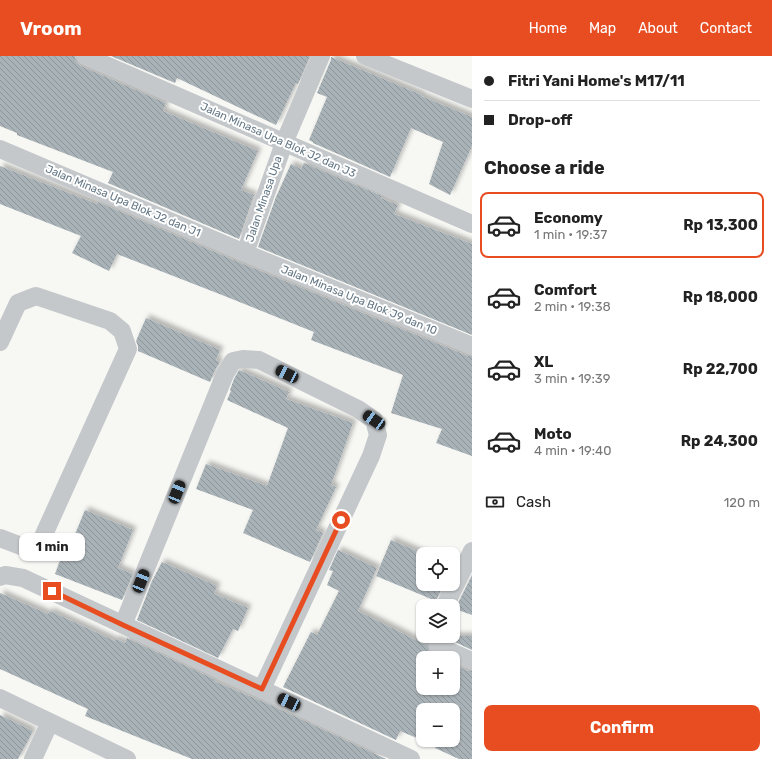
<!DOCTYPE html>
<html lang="en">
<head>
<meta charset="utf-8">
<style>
	body { margin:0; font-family:Rubik,sans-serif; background:#f2f2f2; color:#222; height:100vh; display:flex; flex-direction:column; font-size:15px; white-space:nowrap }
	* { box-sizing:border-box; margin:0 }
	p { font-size:13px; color:#767676 }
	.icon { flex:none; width:22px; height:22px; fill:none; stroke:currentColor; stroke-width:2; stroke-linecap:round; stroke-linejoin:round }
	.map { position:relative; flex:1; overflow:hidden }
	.drawer { display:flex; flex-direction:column; background:#fff; width:300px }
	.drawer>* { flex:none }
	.top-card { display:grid; align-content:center; height:88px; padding:0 12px; background:#fff }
	.tools { position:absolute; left:416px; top:491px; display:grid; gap:8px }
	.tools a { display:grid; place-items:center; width:44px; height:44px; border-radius:8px; background:#fff; box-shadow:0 1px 3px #0004; font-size:20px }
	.end { position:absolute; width:18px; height:18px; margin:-9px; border:5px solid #e84d22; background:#fff; box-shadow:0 0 0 2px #fff }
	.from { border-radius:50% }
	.bubble { position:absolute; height:28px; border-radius:8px; background:#fff; box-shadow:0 1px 3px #0004; font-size:13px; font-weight:700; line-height:28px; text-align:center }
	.car { position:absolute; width:12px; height:24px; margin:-12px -6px; border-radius:5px; box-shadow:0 0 3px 1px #0007; background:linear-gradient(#222 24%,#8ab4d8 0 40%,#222 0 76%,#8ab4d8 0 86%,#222 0) }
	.top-card b { display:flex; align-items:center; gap:14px; height:38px; font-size:15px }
	.top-card b+b { border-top:1px solid #e0e0e0 }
	.top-card i { width:10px; height:10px; background:#222 }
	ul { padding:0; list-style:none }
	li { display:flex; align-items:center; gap:12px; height:66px; margin:0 8px 6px; padding:0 4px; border:2px solid transparent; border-radius:8px }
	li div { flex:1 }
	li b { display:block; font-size:15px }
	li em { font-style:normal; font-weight:700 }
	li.selected { border-color:#e84d22 }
	li>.icon { width:36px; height:36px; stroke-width:1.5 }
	h2 { padding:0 12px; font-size:18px; line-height:48px }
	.pay { display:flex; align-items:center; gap:10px; height:44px; padding:0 12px; font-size:15px }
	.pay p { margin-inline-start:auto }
	.primary-button { display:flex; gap:8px; margin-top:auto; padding:8px 12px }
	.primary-button a { flex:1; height:46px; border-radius:8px; background:#e84d22; color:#fff; font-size:16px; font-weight:700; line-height:46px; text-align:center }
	header { display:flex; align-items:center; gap:24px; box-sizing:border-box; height:56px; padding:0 20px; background:#e84d22; color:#fff }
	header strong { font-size:19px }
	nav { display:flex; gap:22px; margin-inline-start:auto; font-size:14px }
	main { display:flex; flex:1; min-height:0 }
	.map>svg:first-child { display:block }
</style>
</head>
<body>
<header>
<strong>Vroom</strong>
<nav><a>Home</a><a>Map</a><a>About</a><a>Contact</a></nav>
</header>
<main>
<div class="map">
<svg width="472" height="703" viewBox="0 0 472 703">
	<defs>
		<pattern id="building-back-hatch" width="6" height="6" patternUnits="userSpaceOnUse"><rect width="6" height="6" fill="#a9b2b7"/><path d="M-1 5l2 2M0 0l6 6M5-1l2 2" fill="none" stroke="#8d969a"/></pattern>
		<filter id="shadow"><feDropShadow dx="3.5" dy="-3.5" stdDeviation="2" flood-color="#0004"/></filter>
	</defs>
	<rect width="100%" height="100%" fill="#f7f7f4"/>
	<path fill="url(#building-back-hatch)" fill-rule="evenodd" filter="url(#shadow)" d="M 0,0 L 75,0 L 76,6 L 81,10 L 166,47 L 163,55 L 258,95 L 241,134 L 254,139 L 239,183 L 108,127 L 113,116 L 17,79 L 17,77 L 0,70 Z
		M 111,0 L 310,0 L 298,28 L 296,27 L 276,69 L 177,22 L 175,27 Z
		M 331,1 L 422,39 L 421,40 L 472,61 L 472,90 L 450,139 L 429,128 L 443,86 L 411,72 L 390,121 L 313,87 L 313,86 L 309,84 L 327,41 L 317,37 L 331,4 Z
		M 304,107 L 382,140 L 381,142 L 398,149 L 394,158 L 472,188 L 472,279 L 258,191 L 276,141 L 291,108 L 301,113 Z
		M 0,110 L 97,148 L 98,146 L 241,207 L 468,300 L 472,300 L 472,400 L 436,387 L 442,373 L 391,357 L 403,319 L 311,284 L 314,276 L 222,239 L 117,198 L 109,215 L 72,197 L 81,180 L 0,148 Z
		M 146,262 L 220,294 L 216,304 L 220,306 L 215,314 L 210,326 L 138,295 L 138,290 L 136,285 Z
		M 239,314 L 289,336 L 286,343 L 353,367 L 331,429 L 336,431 L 316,474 L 323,477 L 310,506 L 243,477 L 253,454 L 196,433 L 206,408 L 267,430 L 288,372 L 227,344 L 231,335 L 230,334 L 234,323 Z
		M 85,454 L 133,474 L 118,512 L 133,518 L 122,544 L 55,518 L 65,491 L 69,493 Z
		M 391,484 L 424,498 L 423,528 L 444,528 L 436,545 L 376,520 Z
		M 338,494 L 377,512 L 358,555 L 428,590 L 430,596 L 439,602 L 423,602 L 423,632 L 453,632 L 453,608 L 468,615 L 472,615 L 472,703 L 459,703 L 435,692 L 436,690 L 400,675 L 396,684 L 283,631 L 311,576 L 317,579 L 339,535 L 327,529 L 333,515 L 329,514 ZM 423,654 L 453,654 L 453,684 L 423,684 Z
		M 162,506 L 217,530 L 214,538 L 248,552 L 238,575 L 233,573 L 218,602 L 137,564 L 152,525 Z
		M 472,519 L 472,559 L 455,553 Z
		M 0,537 L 48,558 L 50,555 L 115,585 L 116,583 L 125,587 L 127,582 L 214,623 L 214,625 L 273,650 L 386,703 L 192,703 L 85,660 L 88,653 L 0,613 Z
		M 440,580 L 472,580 L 472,594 L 442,580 Z
		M 0,659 L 33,675 L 18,703 L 0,703 Z"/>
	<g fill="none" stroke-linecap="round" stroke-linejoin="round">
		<path stroke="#c4c8cb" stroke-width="18" d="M 85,0 L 472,168
			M 365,0 L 472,43
			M 0,93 L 245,197 L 472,290
			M 245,197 L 284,87 L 321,0
			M 0,286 L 18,247 L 36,240 L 110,265 L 122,275 L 128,293 L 41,485 L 21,490 L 0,482
			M 0,521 L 5,519 L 23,522 C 152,583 282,642 411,703
			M 445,550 L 472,495
			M 123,569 L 225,318 L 233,305 L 243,303 L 259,304 L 358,353 L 374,364 L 378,379 L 371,400 L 262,633
			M 438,590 L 472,605
			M 0,642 L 127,703
			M 33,703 L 50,666"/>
	</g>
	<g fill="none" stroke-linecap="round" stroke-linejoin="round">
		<path stroke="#e84d22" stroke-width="5" d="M 52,535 L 123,569 L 262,633 L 341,464"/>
	</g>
	<g text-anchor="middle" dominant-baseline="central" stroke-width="4" stroke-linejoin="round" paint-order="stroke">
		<g font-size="11" fill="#657886" stroke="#fff">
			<text transform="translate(278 84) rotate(24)">Jalan Minasa Upa Blok J2 dan J3</text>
			<text transform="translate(264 143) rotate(-71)">Jalan Minasa Upa</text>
			<text transform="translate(123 145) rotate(23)">Jalan Minasa Upa Blok J2 dan J1</text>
			<text transform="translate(359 244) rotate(22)">Jalan Minasa Upa Blok J9 dan 10</text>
		</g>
	</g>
</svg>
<div class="tools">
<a><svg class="icon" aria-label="locate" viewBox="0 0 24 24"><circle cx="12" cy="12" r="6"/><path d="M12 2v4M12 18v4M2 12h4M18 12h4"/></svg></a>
<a><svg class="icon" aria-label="layers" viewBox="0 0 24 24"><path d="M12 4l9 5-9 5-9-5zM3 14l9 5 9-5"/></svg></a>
<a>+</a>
<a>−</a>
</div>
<i class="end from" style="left:341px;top:464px"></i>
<i class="end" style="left:52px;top:535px"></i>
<div class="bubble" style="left:19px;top:477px;width:66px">1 min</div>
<i class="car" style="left:287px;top:318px;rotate:296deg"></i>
<i class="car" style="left:374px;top:364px;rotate:304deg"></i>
<i class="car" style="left:177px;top:436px;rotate:22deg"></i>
<i class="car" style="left:141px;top:525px;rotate:22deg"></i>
<i class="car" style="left:289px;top:646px;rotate:295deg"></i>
</div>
<section class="drawer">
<div class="top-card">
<b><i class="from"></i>Fitri Yani Home's M17/11</b>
<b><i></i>Drop-off</b>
</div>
<h2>Choose a ride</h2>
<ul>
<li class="selected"><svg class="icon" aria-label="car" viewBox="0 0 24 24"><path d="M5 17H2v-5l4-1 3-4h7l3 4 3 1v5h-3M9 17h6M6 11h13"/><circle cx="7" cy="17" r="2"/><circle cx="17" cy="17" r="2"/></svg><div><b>Economy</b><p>1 min · 19:37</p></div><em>Rp 13,300</em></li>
<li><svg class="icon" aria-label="car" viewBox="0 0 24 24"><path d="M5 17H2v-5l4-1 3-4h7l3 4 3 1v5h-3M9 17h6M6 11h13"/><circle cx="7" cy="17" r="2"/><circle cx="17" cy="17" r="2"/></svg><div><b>Comfort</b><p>2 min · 19:38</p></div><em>Rp 18,000</em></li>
<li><svg class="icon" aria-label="car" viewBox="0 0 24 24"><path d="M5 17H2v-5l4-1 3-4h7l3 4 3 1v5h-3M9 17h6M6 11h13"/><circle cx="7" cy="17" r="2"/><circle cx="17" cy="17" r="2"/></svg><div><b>XL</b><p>3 min · 19:39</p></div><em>Rp 22,700</em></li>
<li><svg class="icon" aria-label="car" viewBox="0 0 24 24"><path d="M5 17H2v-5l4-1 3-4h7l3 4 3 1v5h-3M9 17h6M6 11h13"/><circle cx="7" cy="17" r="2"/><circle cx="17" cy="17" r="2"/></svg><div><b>Moto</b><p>4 min · 19:40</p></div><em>Rp 24,300</em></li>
</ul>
<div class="pay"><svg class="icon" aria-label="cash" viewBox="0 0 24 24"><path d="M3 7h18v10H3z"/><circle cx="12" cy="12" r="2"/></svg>Cash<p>120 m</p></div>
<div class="primary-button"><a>Confirm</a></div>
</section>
</main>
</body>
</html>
